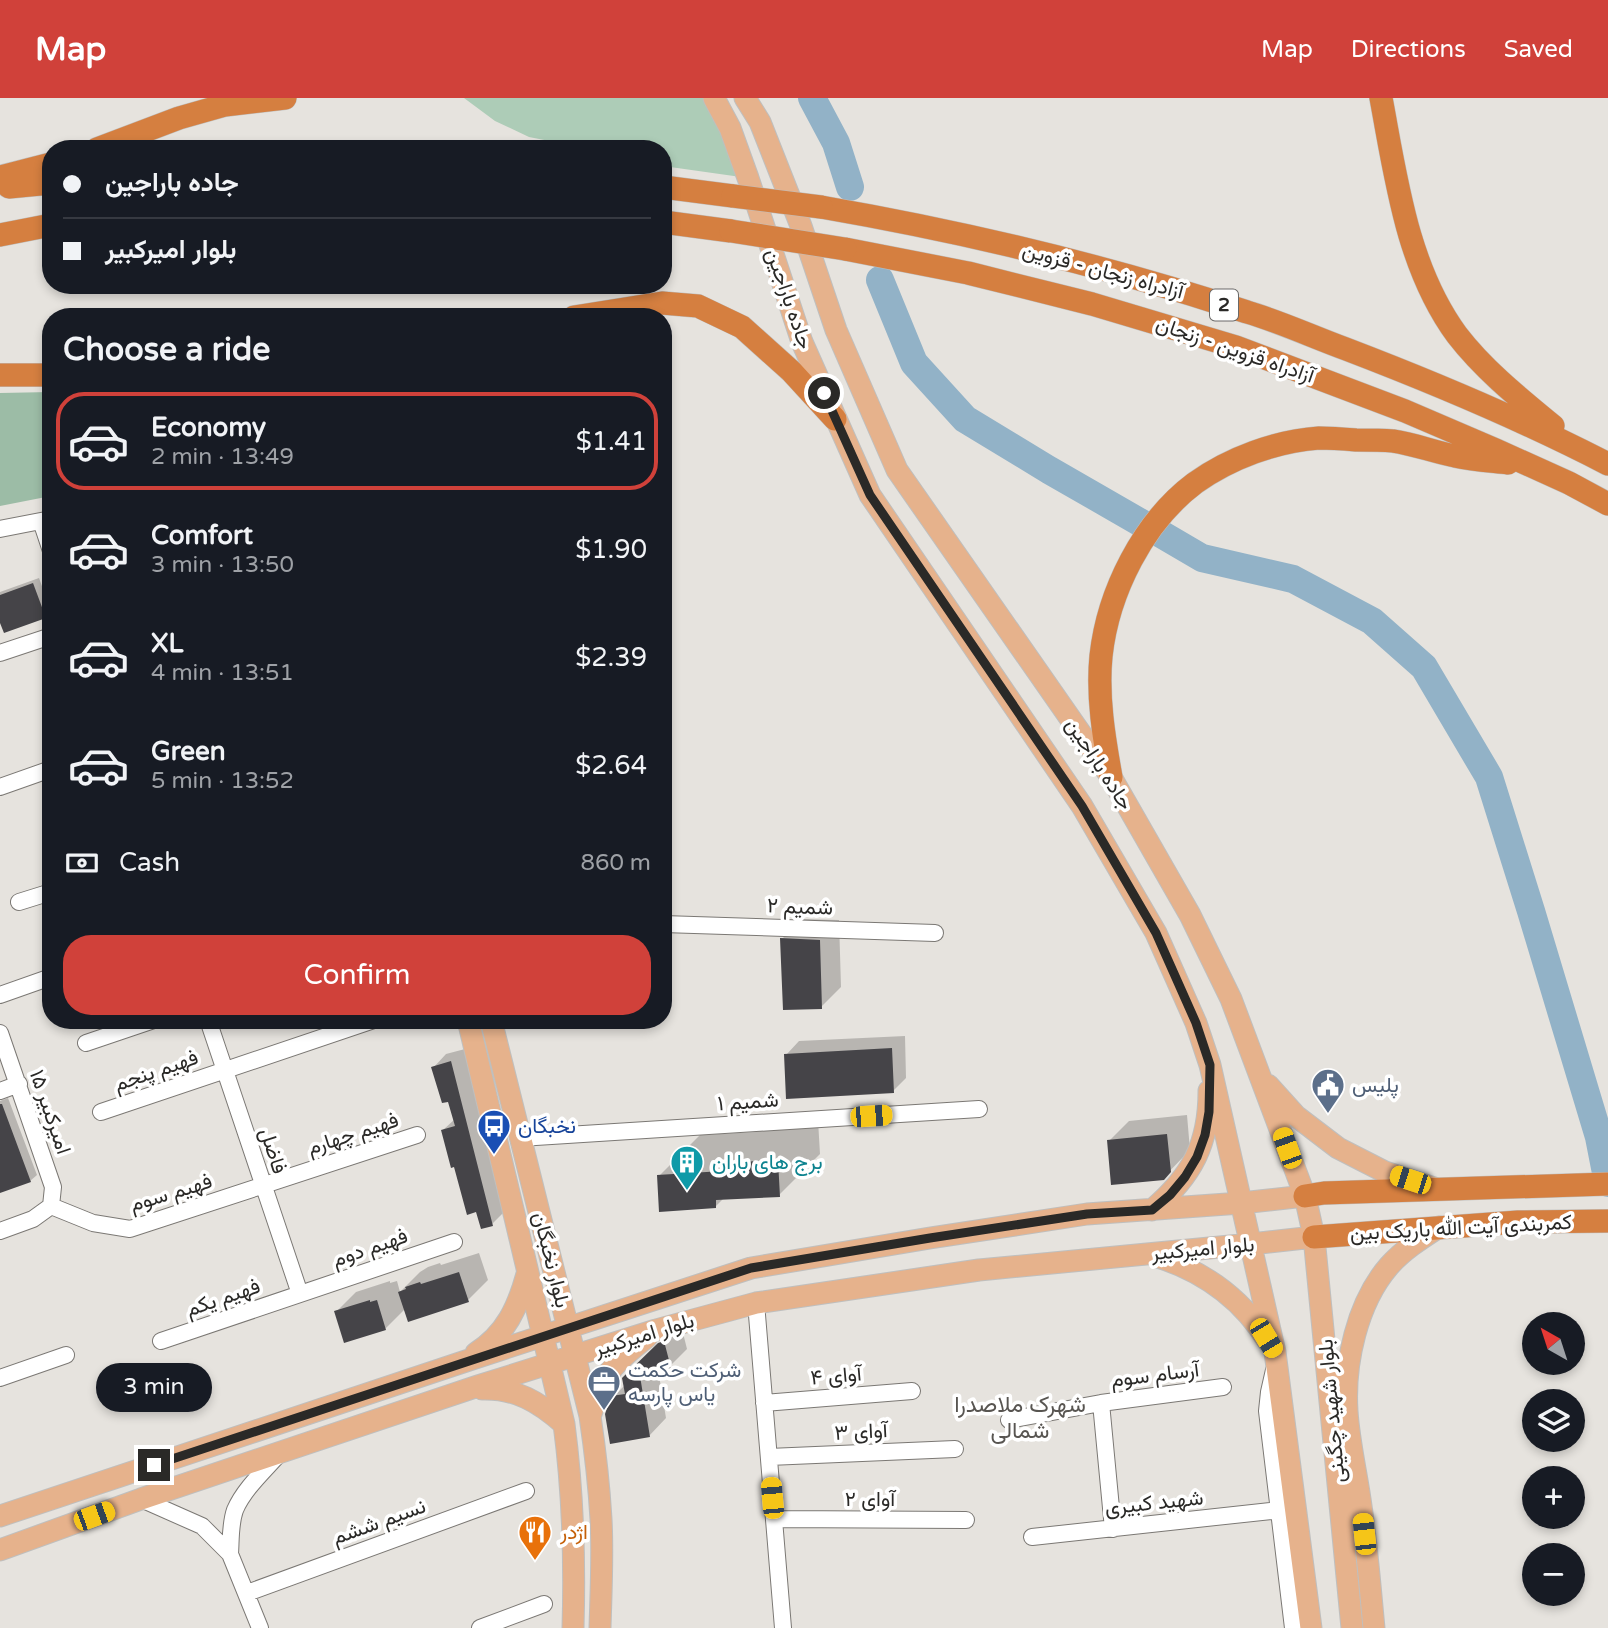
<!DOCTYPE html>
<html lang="en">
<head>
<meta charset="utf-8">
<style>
	body { margin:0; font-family:"Varela Round",Vazirmatn,sans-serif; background:#20242c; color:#f1f3f6; height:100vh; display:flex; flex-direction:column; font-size:26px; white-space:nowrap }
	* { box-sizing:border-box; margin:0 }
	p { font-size:23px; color:#9ea1a6 }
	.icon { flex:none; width:38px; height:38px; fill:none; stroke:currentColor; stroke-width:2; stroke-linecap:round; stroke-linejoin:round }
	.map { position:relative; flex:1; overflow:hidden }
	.drawer { position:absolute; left:42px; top:210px; width:630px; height:721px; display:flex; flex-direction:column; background:#171b24; border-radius:28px; box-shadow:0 4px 10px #0003 }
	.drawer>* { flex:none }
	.guide { position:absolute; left:42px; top:42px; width:630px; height:154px; border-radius:28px; box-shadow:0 4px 10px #0003; display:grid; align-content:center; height:154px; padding:0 21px; background:#171b24 }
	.needle { width:46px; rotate:321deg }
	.fabs { position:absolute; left:1522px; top:1214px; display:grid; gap:14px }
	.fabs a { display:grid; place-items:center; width:63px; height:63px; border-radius:50%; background:#171b24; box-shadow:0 4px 10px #0003; font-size:35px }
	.end { position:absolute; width:32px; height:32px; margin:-16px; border:9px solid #2a2927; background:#fff; box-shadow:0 0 0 4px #fff }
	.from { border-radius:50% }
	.bubble { position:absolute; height:49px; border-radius:24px; background:#171b24; box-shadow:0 4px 10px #0003; font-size:23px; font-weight:600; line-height:49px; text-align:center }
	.car { position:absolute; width:21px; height:42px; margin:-21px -10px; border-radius:9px; box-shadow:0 0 5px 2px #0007; background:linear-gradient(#f5c518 24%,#345 0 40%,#f5c518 0 76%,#345 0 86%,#f5c518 0) }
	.guide b { display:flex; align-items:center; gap:24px; height:66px; font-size:26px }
	.guide b+b { border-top:2px solid #363941 }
	.guide i { width:18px; height:18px; background:#f1f3f6 }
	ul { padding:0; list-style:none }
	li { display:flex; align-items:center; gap:21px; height:98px; margin:0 14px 10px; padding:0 7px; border:4px solid transparent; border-radius:28px }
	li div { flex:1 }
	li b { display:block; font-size:26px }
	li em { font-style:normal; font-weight:600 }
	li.current { border-color:#d0413a }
	li>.icon { width:63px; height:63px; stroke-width:1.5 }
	h2 { padding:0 21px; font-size:32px; line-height:84px }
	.pay { display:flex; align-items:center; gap:18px; height:77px; padding:0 21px; font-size:26px }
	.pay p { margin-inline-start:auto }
	.primary-button { display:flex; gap:14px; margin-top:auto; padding:14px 21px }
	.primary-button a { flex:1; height:80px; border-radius:28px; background:#d0413a; color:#fff; font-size:28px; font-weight:600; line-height:80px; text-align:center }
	header { display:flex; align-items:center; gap:42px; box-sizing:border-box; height:98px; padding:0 35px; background:#d0413a; color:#fff }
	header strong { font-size:33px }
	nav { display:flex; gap:38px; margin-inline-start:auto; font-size:24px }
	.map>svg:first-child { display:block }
</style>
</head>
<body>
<header>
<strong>Map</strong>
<nav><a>Map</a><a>Directions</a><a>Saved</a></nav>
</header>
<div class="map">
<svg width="1608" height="1530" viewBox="0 0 1608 1530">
	<rect width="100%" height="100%" fill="#e6e3de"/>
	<path fill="#adccb7" d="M 464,0 L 707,0 L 748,80 L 663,68 L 663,51 L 590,51 L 529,39 L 495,23 Z"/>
	<path fill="#9cbca6" d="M 51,294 L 51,398 L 0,408 L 0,295 Z"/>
	<path fill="#0003" d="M 39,480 L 51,513 L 45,519 L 0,520 L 0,494 Z
		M 802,821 L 839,822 L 841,889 L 821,909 L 782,841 Z
		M 905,938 L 906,980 L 893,993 L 786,957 L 799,943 Z
		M 465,951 L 505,1113 L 492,1126 L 478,1112 L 443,1032 L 455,1021 L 450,1002 L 433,970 L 446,956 Z
		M 8,1000 L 37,1077 L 30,1083 L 0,1093 L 0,1003 Z
		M 1187,1017 L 1190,1052 L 1163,1080 L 1109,1043 L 1129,1023 Z
		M 818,1022 L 820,1056 L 779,1097 L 724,1100 L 716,1108 L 659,1078 L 700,1037 L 756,1034 L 765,1024 Z
		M 479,1155 L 488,1182 L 468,1202 L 405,1211 L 385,1231 L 336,1214 L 356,1194 L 390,1183 L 390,1185 L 397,1183 L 400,1194 L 420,1174 L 428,1169 L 440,1165 L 441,1167 Z
		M 681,1227 L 687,1251 L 670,1268 L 658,1271 L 666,1320 L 649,1338 L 613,1299 L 625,1287 L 641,1263 L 678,1228 Z"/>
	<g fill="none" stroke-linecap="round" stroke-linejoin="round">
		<path stroke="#92b2c7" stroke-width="28" d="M 812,0 L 836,45 L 850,89
			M 880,182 L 914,265 L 965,321 L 1049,372 L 1143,426
			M 1161,436 L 1202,460 L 1293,481 L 1372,523 L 1424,569 L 1489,679 L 1531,813 L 1599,1039 L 1608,1085"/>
	</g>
	<path fill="#454448" d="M 33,485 L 46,520 L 4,535 L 0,525 L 0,497 Z
		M 780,840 L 820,842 L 822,911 L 783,912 Z
		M 892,950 L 894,995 L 786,1001 L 784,956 Z
		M 451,963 L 493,1128 L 481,1131 L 476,1114 L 467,1117 L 454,1069 L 451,1070 L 441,1032 L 455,1028 L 448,1004 L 442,1005 L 431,969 Z
		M 0,1006 L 2,1006 L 31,1084 L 0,1095 Z
		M 1167,1036 L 1171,1074 L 1164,1082 L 1111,1087 L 1107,1042 Z
		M 778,1062 L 780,1099 L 716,1102 L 716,1110 L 659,1114 L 657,1077 L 723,1073 L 722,1065 Z
		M 459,1174 L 469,1204 L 408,1224 L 398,1194 L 406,1191 L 405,1189 L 420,1184 L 421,1186 Z
		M 370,1202 L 370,1204 L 377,1202 L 386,1232 L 344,1245 L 334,1213 Z
		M 664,1243 L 671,1270 L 640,1278 L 650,1339 L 610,1346 L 605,1316 L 611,1298 L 625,1296 L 622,1280 L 658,1245 Z"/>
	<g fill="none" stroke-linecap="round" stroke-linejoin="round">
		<defs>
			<path id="minor" d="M 41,423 L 51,453
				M 0,431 L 51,421
				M 0,555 L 51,538
				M 0,689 L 51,671
				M 19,804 L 51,794
				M 663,826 L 935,835
				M 0,897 L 51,879
				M 208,922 L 300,1196
				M 0,935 L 53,1089 L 51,1108
				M 86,945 L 154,922
				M 0,993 L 19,986
				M 101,1014 L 374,922
				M 520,1040 L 979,1011
				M 51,1108 L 93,1125 L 130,1131 L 417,1037
				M 0,1133 L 33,1121 L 51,1108
				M 756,1205 L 783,1530
				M 161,1243 L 454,1144
				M 1274,1272 L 1269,1294 L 1267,1313 L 1293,1530
				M 0,1280 L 66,1257
				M 764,1305 L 912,1293
				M 1101,1305 L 1113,1431
				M 1009,1322 L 1101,1305 L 1223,1289
				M 769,1359 L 955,1351
				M 141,1401 L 202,1428 L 230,1456 L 260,1530
				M 774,1421 L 966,1422
				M 1032,1439 L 1280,1412
				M 230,1456 C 231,1442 230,1426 235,1412 C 244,1391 264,1373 279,1356
				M 247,1495 L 526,1393
				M 480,1530 L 544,1506"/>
			<path id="major" d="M 714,0 L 730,30 L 748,80 L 802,244 L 870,397 L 1082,708 L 1156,835 L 1196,925 L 1210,967 L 1275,1254 L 1311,1530
				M 745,0 L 760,24 L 801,128 L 836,232 L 897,372 L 1111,679 L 1190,817 L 1231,901 L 1305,1098 L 1314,1139 L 1352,1530
				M 468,922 L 564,1326 C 573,1394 575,1461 573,1530
				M 491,922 L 590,1318 C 595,1352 599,1386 601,1421 C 603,1457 601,1494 600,1530
				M 1268,987 L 1296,1018 L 1338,1050 L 1385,1074 L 1434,1090
				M 1152,1112 C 1192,1078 1209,1046 1209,993
				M 1158,1159 C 1205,1174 1242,1201 1268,1243
				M 476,1255 C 506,1236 518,1209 527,1176
				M 482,1291 C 516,1290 539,1304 564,1326
				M 591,1316 C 603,1275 614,1265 647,1239
				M 0,1418 L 472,1261 L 751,1170 L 930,1140 L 1087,1116 L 1241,1105 L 1305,1098
				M 0,1452 L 141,1401 L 478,1288 L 656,1232 L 756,1205 L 979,1172 L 1251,1146 L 1314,1139
				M 1374,1530 C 1370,1489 1367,1448 1361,1408 C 1357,1377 1349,1345 1347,1313 C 1344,1265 1357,1205 1389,1168 C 1403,1152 1422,1140 1439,1129"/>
			<path id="highway" d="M 1381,0 C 1396,80 1407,169 1457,237 C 1484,272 1519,300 1553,328
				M 97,51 L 179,20 L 225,7 L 285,0
				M 0,79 L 51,66
				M 9,89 L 51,85
				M 663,89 L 733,98
				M 821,109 C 965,134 1108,168 1247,214 C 1281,224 1313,239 1346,251 C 1435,285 1523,322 1608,366
				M 663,124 L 731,133
				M 0,137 L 51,127
				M 845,151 L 968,175 L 1092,206 L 1236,249 L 1405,313 L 1496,352 L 1569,385 L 1608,406
				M 574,219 L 662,205 L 698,208 L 742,229 L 791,273 L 835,321
				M 0,277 L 51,277
				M 1111,679 C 1104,640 1097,598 1101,558 C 1108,494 1143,424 1195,385 C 1230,360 1276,343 1319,340 C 1331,340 1344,341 1356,342 C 1368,342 1381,342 1393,343 C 1414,346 1434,354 1455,358 C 1472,362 1490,363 1508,365
				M 1305,1098 L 1324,1095 L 1608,1086
				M 1314,1139 L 1518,1124 L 1608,1123"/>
		</defs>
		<use href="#minor" stroke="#7b7874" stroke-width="18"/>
		<use href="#major" stroke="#bfbfbe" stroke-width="23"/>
		<use href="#highway" stroke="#bfbfbe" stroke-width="24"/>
		<use href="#minor" stroke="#fff" stroke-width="16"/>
		<use href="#major" stroke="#e6b28c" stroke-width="21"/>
		<use href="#highway" stroke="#d57f40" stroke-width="23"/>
		<defs>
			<path id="highway-bridge" d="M 733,98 L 821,109
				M 731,133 L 845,151"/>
		</defs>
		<use href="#highway-bridge" stroke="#bfbfbe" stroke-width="24" stroke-linecap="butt"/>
		<use href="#highway-bridge" stroke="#d57f40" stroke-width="23"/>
	</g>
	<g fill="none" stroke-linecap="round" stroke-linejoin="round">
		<path stroke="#2a2927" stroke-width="9" d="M 154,1367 L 751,1170 L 930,1140 L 1087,1116 L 1152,1112 L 1170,1097 L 1185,1079 L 1197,1059 L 1205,1037 L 1209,1014 L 1210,967 L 1196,925 L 1156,835 L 1082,708 L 870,397 L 824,295"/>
	</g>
	<defs>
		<symbol id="civic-pin" viewBox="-11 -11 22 30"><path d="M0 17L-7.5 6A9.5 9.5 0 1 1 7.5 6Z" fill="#5c6f8a" stroke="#fff"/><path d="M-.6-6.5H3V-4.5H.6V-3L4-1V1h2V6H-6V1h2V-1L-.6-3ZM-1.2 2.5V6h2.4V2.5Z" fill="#fff"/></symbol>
		<symbol id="bus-pin" viewBox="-11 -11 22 30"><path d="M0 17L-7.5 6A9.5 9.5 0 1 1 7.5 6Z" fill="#1a4fb4" stroke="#fff"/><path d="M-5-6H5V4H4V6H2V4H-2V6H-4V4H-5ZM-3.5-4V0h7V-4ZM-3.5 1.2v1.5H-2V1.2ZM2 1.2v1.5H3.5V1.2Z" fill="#fff"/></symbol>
		<symbol id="building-pin" viewBox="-11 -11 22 30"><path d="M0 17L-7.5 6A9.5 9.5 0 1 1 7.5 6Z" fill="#0f9aa8" stroke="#fff"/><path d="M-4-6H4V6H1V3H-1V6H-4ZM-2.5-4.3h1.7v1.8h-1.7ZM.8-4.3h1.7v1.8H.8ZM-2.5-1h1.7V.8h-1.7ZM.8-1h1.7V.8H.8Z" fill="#fff"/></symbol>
		<symbol id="office-pin" viewBox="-11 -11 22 30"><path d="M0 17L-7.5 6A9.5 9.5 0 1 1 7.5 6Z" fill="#5c6f8a" stroke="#fff"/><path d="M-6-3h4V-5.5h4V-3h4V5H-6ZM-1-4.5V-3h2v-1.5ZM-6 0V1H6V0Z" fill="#fff"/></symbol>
		<symbol id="restaurant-pin" viewBox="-11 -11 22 30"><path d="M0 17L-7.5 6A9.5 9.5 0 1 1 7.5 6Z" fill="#e8710a" stroke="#fff"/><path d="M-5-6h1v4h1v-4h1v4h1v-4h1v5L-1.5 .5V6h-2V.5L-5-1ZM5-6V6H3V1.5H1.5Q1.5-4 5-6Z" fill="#fff"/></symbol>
	</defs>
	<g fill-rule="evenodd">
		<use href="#civic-pin" x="1309" y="968" width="38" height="52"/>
		<use href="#bus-pin" x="475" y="1009" width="38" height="52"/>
		<use href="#building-pin" x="668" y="1045" width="38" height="52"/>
		<use href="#office-pin" x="585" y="1265" width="38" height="52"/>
		<use href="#restaurant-pin" x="516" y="1415" width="38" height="52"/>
	</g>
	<g text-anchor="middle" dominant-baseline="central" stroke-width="7" stroke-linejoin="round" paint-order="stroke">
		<rect fill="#fff" stroke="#6a6968" stroke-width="2" x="1210" y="191.5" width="28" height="31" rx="5"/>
		<g font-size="19" font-weight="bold" fill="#2a2927">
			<text x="1224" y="207">2</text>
		</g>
		<g font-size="21" fill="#2a2927" stroke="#fff">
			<text transform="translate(1103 173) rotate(15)">آزادراه زنجان - قزوین</text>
			<text transform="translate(789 201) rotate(71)">جاده باراجین</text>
			<text transform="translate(1235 252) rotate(19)">آزادراه قزوین - زنجان</text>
			<text transform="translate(1099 666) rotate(57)">جاده باراجین</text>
			<text transform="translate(800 809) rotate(2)">شمیم ۲</text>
			<text transform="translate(156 973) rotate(-19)">فهیم پنجم</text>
			<text transform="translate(748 1004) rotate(-4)">شمیم ۱</text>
			<text transform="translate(50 1014) rotate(71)">امیرکبیر ۱۵</text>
			<text transform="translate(353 1036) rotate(-18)">فهیم چهارم</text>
			<text transform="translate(273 1053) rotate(72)">فاضل</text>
			<text transform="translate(171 1095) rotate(-17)">فهیم سوم</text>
			<text transform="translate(1461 1130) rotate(-3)">کمربندی آیت الله باریک بین</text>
			<text transform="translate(370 1150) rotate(-19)">فهیم دوم</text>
			<text transform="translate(1203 1151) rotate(-5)">بلوار امیرکبیر</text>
			<text transform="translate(551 1162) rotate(76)">بلوار نخبگان</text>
			<text transform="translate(223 1200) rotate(-19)">فهیم یکم</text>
			<text transform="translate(644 1237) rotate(-17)">بلوار امیرکبیر</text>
			<text transform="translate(1155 1277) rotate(-7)">آرسام سوم</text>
			<text transform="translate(836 1278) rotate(-5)">آوای ۴</text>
			<text transform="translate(1332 1313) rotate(-95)">بلوار شهید چگینی</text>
			<text transform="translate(861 1334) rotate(-3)">آوای ۳</text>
			<text x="870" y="1401">آوای ۲</text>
			<text transform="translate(1154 1405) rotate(-6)">شهید کبیری</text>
			<text transform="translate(379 1424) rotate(-20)">نسیم ششم</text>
		</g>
		<g font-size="21" fill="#4e5e75" stroke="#fff" text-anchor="start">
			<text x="1352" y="987">پلیس</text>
			<text x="628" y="1272">شرکت حکمت<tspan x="628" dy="24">یاس پارسه</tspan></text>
		</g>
		<g font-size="21" fill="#164399" stroke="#fff" text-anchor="start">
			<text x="518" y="1028">نخبگان</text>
		</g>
		<g font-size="21" fill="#0d838f" stroke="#fff" text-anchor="start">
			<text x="712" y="1064">برج های باران</text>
		</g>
		<g font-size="21" fill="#c56008" stroke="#fff" text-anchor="start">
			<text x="560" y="1434">اژدر</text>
		</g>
		<g font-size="23" fill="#585551" stroke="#fff">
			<text x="1020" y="1307">شهرک ملاصدرا<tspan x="1020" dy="26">شمالی</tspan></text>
		</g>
	</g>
</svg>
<div class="fabs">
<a><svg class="needle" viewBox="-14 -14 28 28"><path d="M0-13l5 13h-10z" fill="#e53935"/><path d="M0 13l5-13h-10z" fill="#9ea1a6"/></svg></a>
<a><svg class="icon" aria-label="layers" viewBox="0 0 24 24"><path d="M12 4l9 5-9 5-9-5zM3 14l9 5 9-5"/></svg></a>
<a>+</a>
<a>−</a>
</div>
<i class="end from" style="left:824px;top:295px"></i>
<i class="end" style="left:154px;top:1367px"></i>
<div class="bubble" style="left:96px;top:1265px;width:116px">3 min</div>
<i class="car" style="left:871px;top:1018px;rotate:86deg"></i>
<i class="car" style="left:1287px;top:1050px;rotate:340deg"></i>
<i class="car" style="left:1410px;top:1082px;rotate:288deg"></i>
<i class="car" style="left:1266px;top:1240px;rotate:149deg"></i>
<i class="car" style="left:772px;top:1400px;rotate:355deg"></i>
<i class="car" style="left:94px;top:1418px;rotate:70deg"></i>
<i class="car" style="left:1364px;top:1436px;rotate:354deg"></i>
<div class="guide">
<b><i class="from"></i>جاده باراجین</b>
<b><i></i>بلوار امیرکبیر</b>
</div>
<section class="drawer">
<h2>Choose a ride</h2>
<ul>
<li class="current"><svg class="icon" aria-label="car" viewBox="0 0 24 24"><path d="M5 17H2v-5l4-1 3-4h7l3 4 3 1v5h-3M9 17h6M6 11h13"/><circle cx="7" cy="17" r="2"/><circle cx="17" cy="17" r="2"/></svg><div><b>Economy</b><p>2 min · 13:49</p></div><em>$1.41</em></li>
<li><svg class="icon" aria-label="car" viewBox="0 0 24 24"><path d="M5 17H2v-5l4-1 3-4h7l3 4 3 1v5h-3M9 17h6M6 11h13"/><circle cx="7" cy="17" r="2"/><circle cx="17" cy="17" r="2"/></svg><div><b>Comfort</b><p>3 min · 13:50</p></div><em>$1.90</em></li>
<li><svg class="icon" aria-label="car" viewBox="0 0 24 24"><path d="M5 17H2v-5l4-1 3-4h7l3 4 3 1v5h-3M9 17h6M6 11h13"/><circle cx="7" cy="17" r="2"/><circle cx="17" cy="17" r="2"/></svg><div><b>XL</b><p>4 min · 13:51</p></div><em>$2.39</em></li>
<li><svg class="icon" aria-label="car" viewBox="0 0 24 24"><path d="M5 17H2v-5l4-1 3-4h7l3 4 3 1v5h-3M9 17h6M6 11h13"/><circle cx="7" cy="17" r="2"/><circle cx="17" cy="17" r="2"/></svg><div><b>Green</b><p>5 min · 13:52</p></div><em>$2.64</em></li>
</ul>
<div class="pay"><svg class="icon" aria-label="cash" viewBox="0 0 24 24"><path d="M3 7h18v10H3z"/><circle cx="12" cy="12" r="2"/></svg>Cash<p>860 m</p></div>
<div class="primary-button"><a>Confirm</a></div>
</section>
</div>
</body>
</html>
